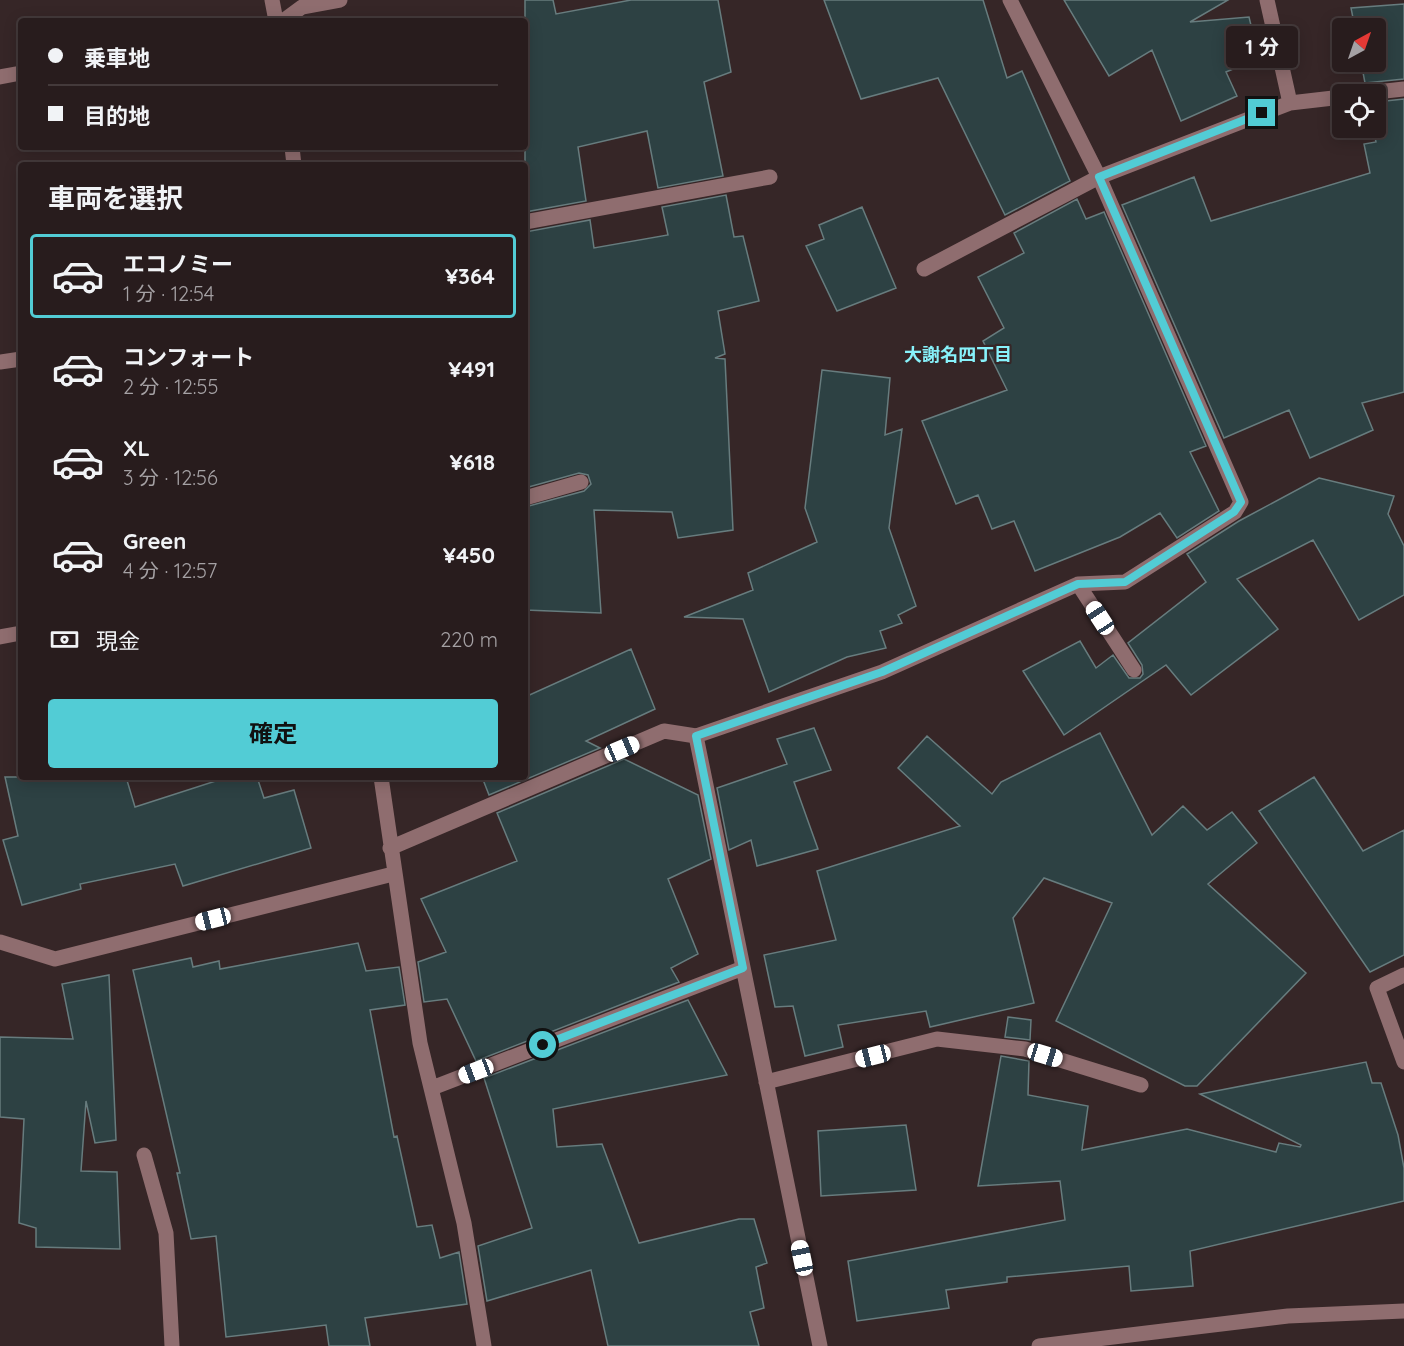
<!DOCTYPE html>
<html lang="ja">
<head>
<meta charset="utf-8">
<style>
	body { margin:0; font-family:Quicksand,"Noto Sans JP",sans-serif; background:#302526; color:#f1f3f6; height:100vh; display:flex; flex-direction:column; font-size:22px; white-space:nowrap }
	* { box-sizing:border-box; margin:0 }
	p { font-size:20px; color:#a5a1a4 }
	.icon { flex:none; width:33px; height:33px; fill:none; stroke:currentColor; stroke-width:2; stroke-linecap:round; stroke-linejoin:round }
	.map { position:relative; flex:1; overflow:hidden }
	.panel { position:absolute; left:18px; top:162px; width:510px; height:618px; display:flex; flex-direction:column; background:#281c1d; border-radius:6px; box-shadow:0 3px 15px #0003,0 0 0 2px #443a3b }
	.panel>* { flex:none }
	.hud { position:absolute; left:18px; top:18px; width:510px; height:132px; border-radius:6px; box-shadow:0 3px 15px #0003,0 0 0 2px #443a3b; display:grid; align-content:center; height:132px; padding:0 30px; background:#281c1d }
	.needle { width:39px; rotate:40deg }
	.buttons { position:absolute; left:1332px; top:18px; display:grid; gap:12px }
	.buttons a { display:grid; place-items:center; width:54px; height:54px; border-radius:6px; background:#281c1d; box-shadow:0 3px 15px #0003,0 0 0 2px #443a3b; font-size:30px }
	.end { position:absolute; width:27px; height:27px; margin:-14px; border:8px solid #52ccd5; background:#111; box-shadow:0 0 0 3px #111 }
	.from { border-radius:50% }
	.bubble { position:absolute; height:42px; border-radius:6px; background:#281c1d; box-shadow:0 3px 15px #0003,0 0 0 2px #443a3b; font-size:20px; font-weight:700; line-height:42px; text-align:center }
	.car { position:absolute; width:18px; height:36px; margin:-18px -9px; border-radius:8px; box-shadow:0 0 4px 2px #0007; background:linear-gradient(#fff 24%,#345 0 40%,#fff 0 76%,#345 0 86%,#fff 0) }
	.hud b { display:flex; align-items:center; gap:21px; height:57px; font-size:22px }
	.hud b+b { border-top:2px solid #443a3b }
	.hud i { width:15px; height:15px; background:#f1f3f6 }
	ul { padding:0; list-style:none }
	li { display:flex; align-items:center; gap:18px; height:84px; margin:0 12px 9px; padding:0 18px; border:3px solid transparent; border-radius:6px }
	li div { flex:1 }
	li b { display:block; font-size:22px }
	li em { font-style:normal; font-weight:700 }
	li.active { border-color:#52ccd5 }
	li>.icon { width:54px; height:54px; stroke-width:1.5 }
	h2 { padding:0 30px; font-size:27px; line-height:72px }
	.pay { display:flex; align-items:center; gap:15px; height:66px; padding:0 30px; font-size:22px }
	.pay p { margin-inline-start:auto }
	.button { display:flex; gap:12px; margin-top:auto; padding:12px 30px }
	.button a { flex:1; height:69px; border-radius:6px; background:#52ccd5; color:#111; font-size:24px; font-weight:700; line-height:69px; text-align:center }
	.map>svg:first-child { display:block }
</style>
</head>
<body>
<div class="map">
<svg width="1404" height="1346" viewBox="0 0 1404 1346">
	<rect width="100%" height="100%" fill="#362627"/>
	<path fill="#2d4143" stroke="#677c7e" stroke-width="1.5" d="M 525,0 L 553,0 L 556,14 L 631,0 L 718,0 L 731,72 L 704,82 L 723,176 L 658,188 L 647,131 L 578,147 L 586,201 L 525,212 Z
		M 824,0 L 983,0 L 1007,78 L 1022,71 L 1070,181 L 1005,215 L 938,78 L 861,99 Z
		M 1064,0 L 1228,0 L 1190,22 L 1249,17 L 1259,58 L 1226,72 L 1237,96 L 1181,121 L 1152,50 L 1109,76 Z
		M 1404,4 L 1404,79 L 1365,83 L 1361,62 L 1376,62 L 1376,28 L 1355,28 L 1351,8 Z
		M 1404,99 L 1404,392 L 1362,403 L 1373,430 L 1310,458 L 1289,410 L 1224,438 L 1122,205 L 1194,177 L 1211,221 L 1370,173 L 1364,144 L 1376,142 L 1373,128 L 1376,102 Z
		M 726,195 L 734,237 L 743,236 L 759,301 L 718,311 L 725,354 L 715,358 L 725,359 L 733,530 L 678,538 L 672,512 L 594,510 L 601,613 L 525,610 L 525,507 L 584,491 L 591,484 L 588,475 L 579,473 L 525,488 L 525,232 L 590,220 L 594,248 L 668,235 L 662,207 Z
		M 1077,199 L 1086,219 L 1104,212 L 1206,446 L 1190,452 L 1219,511 L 1177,538 L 1160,513 L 1120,537 L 1035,571 L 1014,521 L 992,529 L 978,495 L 956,504 L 922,421 L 1007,390 L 983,341 L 1004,328 L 978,277 L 1024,253 L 1014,233 Z
		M 862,207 L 896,288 L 837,311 L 806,246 L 824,239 L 819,225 Z
		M 822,370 L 890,378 L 885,435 L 902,429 L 889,528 L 916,606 L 898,615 L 902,623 L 880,631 L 886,648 L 847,657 L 769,692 L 743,619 L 684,617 L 753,590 L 748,573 L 817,542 L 805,508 Z
		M 1319,478 L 1394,496 L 1388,514 L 1404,546 L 1404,595 L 1359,620 L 1313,540 L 1237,579 L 1278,629 L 1191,695 L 1166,665 L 1064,735 L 1023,671 L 1080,641 L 1096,668 L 1113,655 L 1129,678 L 1140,678 L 1143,674 L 1142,665 L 1128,643 L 1206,582 L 1187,554 L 1239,521 Z
		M 631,649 L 655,709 L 586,741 L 600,748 L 489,795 L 482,777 L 525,777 L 525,697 Z
		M 814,728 L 831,770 L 794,782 L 818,849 L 757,866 L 751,840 L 729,850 L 717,788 L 787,764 L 777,739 Z
		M 1100,733 L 1152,835 L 1183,806 L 1207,830 L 1232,812 L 1257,843 L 1208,884 L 1306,973 L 1197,1086 L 1185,1086 L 1056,1021 L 1112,903 L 1044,878 L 1013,918 L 1034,1003 L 930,1027 L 926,1011 L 838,1025 L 843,1047 L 805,1056 L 793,1006 L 775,1007 L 764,955 L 836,940 L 817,871 L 960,826 L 898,768 L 927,736 L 992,794 L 1001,782 Z
		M 624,759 L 698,795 L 711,859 L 668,879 L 698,954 L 671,968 L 679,982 L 476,1061 L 447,999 L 424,1002 L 418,962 L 446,952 L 421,899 L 517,861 L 497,813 Z
		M 5,777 L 126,777 L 135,807 L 228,777 L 257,777 L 264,798 L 294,790 L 311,848 L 183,886 L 175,864 L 80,884 L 81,889 L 22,905 L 3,840 L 18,836 Z
		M 1314,777 L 1363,851 L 1404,830 L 1404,955 L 1370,972 L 1259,811 Z
		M 358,943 L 366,971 L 399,967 L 405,1005 L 370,1010 L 394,1137 L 397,1136 L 417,1227 L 432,1225 L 440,1258 L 459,1252 L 467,1304 L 365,1318 L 370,1346 L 329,1346 L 326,1325 L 226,1337 L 216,1236 L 191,1239 L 177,1173 L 180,1173 L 133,970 L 191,958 L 193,967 L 219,961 L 220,969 Z
		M 109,975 L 116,1140 L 95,1143 L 86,1101 L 81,1171 L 117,1172 L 120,1249 L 36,1247 L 36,1228 L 19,1223 L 24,1119 L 0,1117 L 0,1037 L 73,1039 L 62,984 Z
		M 688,1000 L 727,1075 L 553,1109 L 557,1147 L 602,1144 L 639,1243 L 739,1219 L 754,1219 L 767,1263 L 756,1267 L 764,1308 L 750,1312 L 759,1346 L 608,1346 L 591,1270 L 487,1301 L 478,1246 L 532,1228 L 484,1078 Z
		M 1008,1017 L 1031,1020 L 1030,1040 L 1005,1037 Z
		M 1001,1056 L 1029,1061 L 1028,1095 L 1088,1106 L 1082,1150 L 1187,1129 L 1276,1152 L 1279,1143 L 1300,1147 L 1301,1145 L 1200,1094 L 1366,1062 L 1372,1083 L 1381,1083 L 1398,1135 L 1404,1168 L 1404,1201 L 1190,1251 L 1193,1286 L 1131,1291 L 1129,1266 L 1007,1277 L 1007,1282 L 946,1290 L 949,1308 L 857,1321 L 848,1261 L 1065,1220 L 1060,1181 L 978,1186 Z
		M 906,1125 L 916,1190 L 821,1196 L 818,1131 Z"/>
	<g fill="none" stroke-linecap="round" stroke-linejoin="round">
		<path stroke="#8f6d6f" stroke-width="15" d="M 272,0 L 276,21
			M 1267,0 L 1290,103
			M 283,21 L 302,7 L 340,0
			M 0,77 L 21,73
			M 1358,94 L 1404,89
			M 292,147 L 294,165
			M 525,222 L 770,177
			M 924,269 L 1099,177 L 1290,103 L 1342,97
			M 0,362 L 21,359
			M 525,498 L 581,482
			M 1078,584 L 1134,670
			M 0,637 L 21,633
			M 696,736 L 820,1346
			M 381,777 L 420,1043 L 464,1223 L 484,1346
			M 390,848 L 664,731 L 696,736 L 882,672 L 1078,584 L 1125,582 L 1235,512 L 1241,502 L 1099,177 L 1010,0
			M 0,942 L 55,959 L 393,874
			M 1404,975 L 1377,988 L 1404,1062
			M 766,1082 L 937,1039 L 1025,1049 L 1141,1085
			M 432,1088 L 743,968
			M 144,1155 L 166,1233 L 172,1346
			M 1039,1346 L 1288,1316 L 1404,1311"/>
	</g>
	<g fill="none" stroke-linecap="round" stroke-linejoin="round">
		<path stroke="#52ccd5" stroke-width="8" d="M 543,1045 L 743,968 L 696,736 L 882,672 L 1078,584 L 1125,582 L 1234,512 L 1241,502 L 1099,177 L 1262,113"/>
	</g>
	<g text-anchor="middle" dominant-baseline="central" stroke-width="4.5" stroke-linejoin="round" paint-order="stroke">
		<g font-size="18" font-weight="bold" fill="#87f2fb" stroke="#362627">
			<text x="958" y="354">大謝名四丁目</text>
		</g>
	</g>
</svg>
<div class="buttons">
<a><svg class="needle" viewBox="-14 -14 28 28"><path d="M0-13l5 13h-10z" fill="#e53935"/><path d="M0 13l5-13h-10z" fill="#a5a1a4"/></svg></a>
<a><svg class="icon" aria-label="locate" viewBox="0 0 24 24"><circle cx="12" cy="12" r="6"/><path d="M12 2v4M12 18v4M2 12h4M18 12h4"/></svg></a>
</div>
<i class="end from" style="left:543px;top:1045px"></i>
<i class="end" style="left:1262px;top:113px"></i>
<div class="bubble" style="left:1226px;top:26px;width:72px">1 分</div>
<i class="car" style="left:1100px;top:618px;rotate:327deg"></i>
<i class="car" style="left:622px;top:749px;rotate:67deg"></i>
<i class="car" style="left:213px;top:919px;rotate:256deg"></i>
<i class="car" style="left:1045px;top:1055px;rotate:107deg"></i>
<i class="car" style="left:873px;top:1056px;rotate:256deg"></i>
<i class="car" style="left:476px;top:1071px;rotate:249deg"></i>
<i class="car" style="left:802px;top:1258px;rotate:348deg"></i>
<div class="hud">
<b><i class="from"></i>乗車地</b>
<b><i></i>目的地</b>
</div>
<section class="panel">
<h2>車両を選択</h2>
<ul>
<li class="active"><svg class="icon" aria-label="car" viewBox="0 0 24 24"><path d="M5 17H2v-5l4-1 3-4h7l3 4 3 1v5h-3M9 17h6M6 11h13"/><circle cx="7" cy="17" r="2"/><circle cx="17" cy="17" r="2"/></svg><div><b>エコノミー</b><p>1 分 · 12:54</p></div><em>¥364</em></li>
<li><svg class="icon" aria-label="car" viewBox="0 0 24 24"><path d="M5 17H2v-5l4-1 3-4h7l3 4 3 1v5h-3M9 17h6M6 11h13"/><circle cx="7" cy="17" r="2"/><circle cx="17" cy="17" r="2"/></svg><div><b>コンフォート</b><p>2 分 · 12:55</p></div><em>¥491</em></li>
<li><svg class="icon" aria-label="car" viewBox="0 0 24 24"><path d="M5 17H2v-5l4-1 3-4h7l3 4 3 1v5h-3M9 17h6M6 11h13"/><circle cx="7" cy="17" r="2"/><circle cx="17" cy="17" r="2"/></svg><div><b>XL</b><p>3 分 · 12:56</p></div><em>¥618</em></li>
<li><svg class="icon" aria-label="car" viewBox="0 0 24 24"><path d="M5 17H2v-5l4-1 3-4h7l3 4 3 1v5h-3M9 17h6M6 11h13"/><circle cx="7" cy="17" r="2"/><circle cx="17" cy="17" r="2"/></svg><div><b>Green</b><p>4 分 · 12:57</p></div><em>¥450</em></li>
</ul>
<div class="pay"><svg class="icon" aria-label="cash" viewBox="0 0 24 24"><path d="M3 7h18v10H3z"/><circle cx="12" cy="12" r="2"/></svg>現金<p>220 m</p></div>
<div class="button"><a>確定</a></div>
</section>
</div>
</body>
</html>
